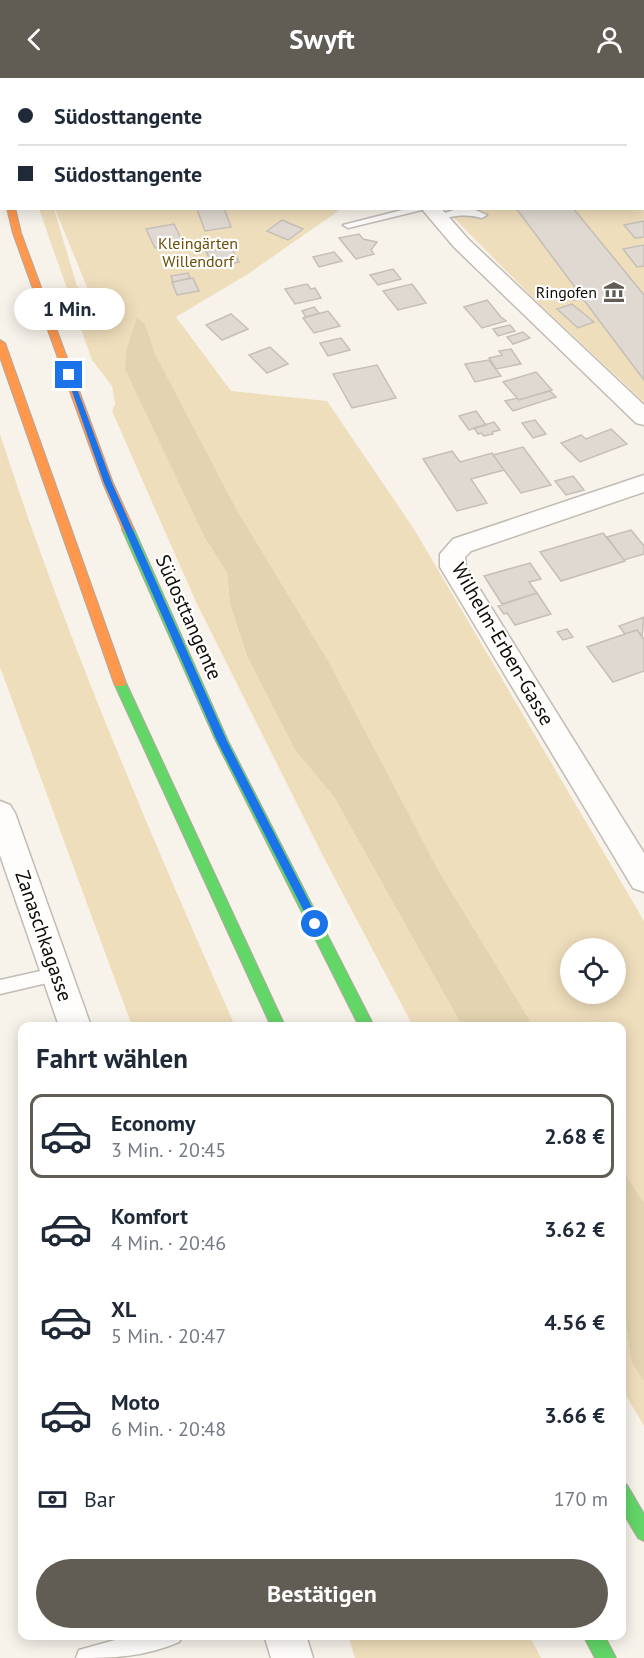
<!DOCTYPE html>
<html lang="de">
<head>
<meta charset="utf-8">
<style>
	body { margin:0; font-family:"PT Sans",sans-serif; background:#f2f2f3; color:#1f2937; height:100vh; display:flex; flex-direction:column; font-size:22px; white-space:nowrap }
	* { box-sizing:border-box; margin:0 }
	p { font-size:20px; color:#747a83 }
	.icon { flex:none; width:33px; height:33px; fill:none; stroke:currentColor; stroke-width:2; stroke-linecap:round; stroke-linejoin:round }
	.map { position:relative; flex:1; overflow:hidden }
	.sheet { position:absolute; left:18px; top:944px; width:608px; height:618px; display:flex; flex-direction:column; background:#fff; border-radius:12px; box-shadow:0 3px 15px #0003 }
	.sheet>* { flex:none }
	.guide { position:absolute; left:0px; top:0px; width:645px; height:132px; box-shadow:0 3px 15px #0003; display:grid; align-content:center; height:132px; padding:0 18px; background:#fff }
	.buttons { position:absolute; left:560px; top:860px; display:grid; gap:12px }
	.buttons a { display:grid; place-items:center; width:66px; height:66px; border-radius:50%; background:#fff; box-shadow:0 3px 15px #0003; font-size:30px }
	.end { position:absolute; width:27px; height:27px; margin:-14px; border:8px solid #1a73e8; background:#fff; box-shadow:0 0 0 3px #fff }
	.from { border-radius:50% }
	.bubble { position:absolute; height:42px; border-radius:21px; background:#fff; box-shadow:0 3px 15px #0003; font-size:20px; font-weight:700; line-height:42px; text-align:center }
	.guide b { display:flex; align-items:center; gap:21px; height:57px; font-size:22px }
	.guide b+b { border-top:2px solid #e0e1e3 }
	.guide i { width:15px; height:15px; background:#1f2937 }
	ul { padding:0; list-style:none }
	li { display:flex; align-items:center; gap:18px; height:84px; margin:0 12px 9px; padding:0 6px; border:3px solid transparent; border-radius:12px }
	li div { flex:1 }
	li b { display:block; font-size:22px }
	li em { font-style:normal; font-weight:700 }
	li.on { border-color:#615d55 }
	li>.icon { width:54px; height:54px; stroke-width:1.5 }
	h2 { padding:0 18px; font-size:27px; line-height:72px }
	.pay { display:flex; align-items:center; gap:15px; height:66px; padding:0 18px; font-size:22px }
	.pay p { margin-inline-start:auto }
	.action { display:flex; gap:12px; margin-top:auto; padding:12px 18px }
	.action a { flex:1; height:69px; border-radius:36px; background:#615d55; color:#fff; font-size:24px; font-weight:700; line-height:69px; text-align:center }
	header { display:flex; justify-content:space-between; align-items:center; height:78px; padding:0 18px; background:#615d55; color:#fff; font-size:27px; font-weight:700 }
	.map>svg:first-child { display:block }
</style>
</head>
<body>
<header><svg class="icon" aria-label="back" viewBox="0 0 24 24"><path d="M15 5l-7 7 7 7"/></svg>Swyft<svg class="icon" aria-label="person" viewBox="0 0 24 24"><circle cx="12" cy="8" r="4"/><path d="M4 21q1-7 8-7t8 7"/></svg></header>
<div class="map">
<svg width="644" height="1580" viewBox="0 0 644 1580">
	<rect width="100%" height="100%" fill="#f7f3eb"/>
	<path fill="#efdebc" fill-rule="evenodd" d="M 4,0 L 305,0 L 306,1 L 4,2 Z
		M 554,0 L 644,0 L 644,324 L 532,219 L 445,131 L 644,130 L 644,2 L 545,1 Z
		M 39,131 L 54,131 L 77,208 L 91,219 L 55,131 L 341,131 L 248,196 L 176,239 L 231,313 L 327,323 L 414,451 L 644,843 L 644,1158 L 621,1124 L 621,948 L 502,948 L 268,557 L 204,458 L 227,495 L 230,526 L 247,578 L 295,672 L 334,719 L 462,948 L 413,948 L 325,782 L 196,524 L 112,333 L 115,326 L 112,308 L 92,282 ZM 570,870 L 615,870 L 615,915 L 570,915 Z
		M 0,356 C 65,558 149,753 235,948 L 132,948 L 0,589 Z
		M 621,1233 L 625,1239 L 631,1283 L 644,1304 L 644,1348 L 621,1309 Z
		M 348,1557 L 529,1557 L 541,1580 L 355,1580 Z"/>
	<path fill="#e3d3b0" d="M 137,239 L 145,247 L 155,276 L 236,431 L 328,583 L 439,794 L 533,948 L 462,948 L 334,719 L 295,672 L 247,578 L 230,526 L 227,495 L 204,458 L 125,291 L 127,270 Z
		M 621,1090 L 644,1125 L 644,1304 L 631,1283 L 625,1239 L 621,1233 Z"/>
	<path fill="#dfd9d1" stroke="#c5bfb7" stroke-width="1.5" d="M 224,130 L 231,149 L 205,153 L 197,131 Z
		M 516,130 L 573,130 L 644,217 L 644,302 L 583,221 L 590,220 L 584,211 L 577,212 Z
		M 282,142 L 303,151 L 288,162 L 267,153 Z
		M 644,143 L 644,159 L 635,160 L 624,147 Z
		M 174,146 L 183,165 L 155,170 L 146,151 Z
		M 359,156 L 363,161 L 377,164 L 371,172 L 374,176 L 356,181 L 339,160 Z
		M 644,167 L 644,188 L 637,189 L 623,171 Z
		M 231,169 L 239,184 L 215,189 L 206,174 Z
		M 334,174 L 342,183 L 319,189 L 313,179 Z
		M 393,191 L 401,201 L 378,207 L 370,197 Z
		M 188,195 L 190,200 L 173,204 L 171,198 Z
		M 193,200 L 199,213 L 177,217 L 172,204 Z
		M 307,206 L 311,211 L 315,210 L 321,220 L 295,226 L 285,211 Z
		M 412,206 L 426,225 L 398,232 L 383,213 Z
		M 584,211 L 590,220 L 573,222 L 567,214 Z
		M 487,222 L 501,239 L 506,243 L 482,250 L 464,229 Z
		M 572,226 L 594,244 L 578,250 L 557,231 Z
		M 314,229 L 319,235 L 306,239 L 302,233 Z
		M 328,233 L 340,248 L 314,255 L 303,240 Z
		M 231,236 L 248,251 L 222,262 L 206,247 Z
		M 510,247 L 515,253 L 498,258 L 493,251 Z
		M 523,254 L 530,260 L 513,266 L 507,259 Z
		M 341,260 L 350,272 L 328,278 L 320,265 Z
		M 270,269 L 288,286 L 267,295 L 249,277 Z
		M 511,271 L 521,286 L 496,291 L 489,280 L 502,277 L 499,273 Z
		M 489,282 L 501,298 L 475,304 L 465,286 Z
		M 377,287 L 396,320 L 352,330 L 333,296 Z
		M 536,294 L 552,312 L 519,322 L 503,304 Z
		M 550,313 L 556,319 L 513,333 L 505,323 L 517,320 L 519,322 Z
		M 476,333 L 486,347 L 469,352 L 459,338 Z
		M 535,342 L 546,356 L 533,360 L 522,345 Z
		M 494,344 L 500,352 L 492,354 L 493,356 L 484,358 L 481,355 L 478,356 L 474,350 Z
		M 611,351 L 627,366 L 580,384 L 561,365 L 581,357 L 586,361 Z
		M 523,369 L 551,407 L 521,415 L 493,377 Z
		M 452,373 L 460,384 L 492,375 L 504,392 L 471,401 L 487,425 L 457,433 L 423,381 Z
		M 573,398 L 584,412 L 566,417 L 555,403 Z
		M 631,452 L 644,468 L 644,476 L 624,482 L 607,459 Z
		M 603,455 L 625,483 L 561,503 L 540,474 Z
		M 530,485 L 541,501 L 529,504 L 537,515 L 502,526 L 484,498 Z
		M 537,515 L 551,536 L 515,547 L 507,535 L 504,536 L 498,528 Z
		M 644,539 L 642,559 L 637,552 L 625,556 L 619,548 Z
		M 567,551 L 573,559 L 563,562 L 557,554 Z
		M 637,552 L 644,561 L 644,593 L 613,604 L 587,569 Z"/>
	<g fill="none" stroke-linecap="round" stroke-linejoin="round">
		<defs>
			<path id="lane" d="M 410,130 L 430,130 L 348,150 L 343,147 Z
				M 471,130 L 487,137 L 482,140 C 465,135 454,138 437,142 L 432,139 L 454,132 Z
				M 58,889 L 64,891 L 66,896 L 64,901 L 0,916 L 0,902 Z
				M 133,1557 L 183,1557 L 179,1564 C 144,1579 114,1580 76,1580 L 79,1572 Z"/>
			<path id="street" d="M 313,0 L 331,0 L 331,2 L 314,2 Z
				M 497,0 L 522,0 L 496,2 Z
				M 421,130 L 441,130 L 468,161 L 644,327 L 644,347 L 636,345 L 454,169 Z
				M 644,397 L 644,414 L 471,473 L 465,479 L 466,489 L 644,775 L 644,814 L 633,810 L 440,489 L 440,476 L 453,461 Z
				M 0,723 L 10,727 L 15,735 L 91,948 L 59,948 L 0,777 Z
				M 264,1557 L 306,1557 L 313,1580 L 271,1580 Z"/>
			<path id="fast" d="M 128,447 L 134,451 L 228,663 L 374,948 L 359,948 L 216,663 L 122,451 Z
				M 120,600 L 126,605 L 285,948 L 271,948 L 114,605 Z
				M 621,1404 L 627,1407 L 644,1436 L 644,1463 L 638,1460 L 621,1431 Z
				M 583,1557 L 604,1557 L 616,1580 L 595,1580 Z"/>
			<path id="slow" d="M 0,84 L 2,85 L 2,96 L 0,96 Z
				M 7,130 L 15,130 L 21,155 L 113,405 L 134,451 L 132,454 L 124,454 L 103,405 L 13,155 Z
				M 0,262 L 5,265 L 126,605 L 124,608 L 116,608 L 114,605 L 0,279 Z"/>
		</defs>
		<use href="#lane" stroke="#c0bbb3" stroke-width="3"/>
		<use href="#street" stroke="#c0bbb3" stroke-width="3"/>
		<use href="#fast" stroke="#b2a89f" stroke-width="2"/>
		<use href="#slow" stroke="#b2a89f" stroke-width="2"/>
		<use href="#lane" fill="#fefdfc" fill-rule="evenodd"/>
		<use href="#street" fill="#fefdfc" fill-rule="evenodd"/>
		<use href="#fast" fill="#63d668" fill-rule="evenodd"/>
		<use href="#slow" fill="#ff974d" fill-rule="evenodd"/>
	</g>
	<path fill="#1a73e8" d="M 66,296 L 72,297 L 112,405 L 227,663 L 319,843 L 319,849 L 312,849 L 217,663 L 104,405 Z"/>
	<defs>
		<symbol id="museum-bare" viewBox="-9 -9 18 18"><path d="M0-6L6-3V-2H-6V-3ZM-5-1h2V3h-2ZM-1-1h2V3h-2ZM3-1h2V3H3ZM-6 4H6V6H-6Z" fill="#615d55" stroke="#fff" stroke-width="2.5" paint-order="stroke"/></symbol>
	</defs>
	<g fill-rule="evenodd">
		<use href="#museum-bare" x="599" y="199" width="30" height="30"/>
	</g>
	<g text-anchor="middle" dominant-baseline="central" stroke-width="4.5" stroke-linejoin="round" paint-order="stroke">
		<g font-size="16" fill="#684e06" stroke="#fff">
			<text x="198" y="165">Kleingärten<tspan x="198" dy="18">Willendorf</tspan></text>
		</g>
		<g font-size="16" fill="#100c04" stroke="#fff" text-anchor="end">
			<text x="597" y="214">Ringofen</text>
		</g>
		<g font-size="20" fill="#100c04" stroke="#fff">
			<text transform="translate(189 539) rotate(66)">Südosttangente</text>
			<text transform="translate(503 566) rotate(60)">Wilhelm-Erben-Gasse</text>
			<text transform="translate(44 858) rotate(71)">Zanaschkagasse</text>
		</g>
	</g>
</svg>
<div class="buttons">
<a><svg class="icon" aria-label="locate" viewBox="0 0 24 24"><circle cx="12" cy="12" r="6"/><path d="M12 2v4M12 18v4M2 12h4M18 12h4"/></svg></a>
</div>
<i class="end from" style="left:315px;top:846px"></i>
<i class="end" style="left:69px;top:297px"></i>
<div class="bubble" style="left:14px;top:210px;width:111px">1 Min.</div>
<div class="guide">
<b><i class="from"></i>Südosttangente</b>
<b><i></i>Südosttangente</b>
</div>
<section class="sheet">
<h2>Fahrt wählen</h2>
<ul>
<li class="on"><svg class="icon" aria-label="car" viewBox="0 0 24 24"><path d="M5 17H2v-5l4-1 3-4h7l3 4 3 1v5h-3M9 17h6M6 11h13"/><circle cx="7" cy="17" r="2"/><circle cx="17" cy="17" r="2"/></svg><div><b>Economy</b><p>3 Min. · 20:45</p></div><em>2.68 €</em></li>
<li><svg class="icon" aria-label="car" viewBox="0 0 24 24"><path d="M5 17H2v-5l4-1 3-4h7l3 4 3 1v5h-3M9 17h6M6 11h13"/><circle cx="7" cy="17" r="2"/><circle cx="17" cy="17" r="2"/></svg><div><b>Komfort</b><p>4 Min. · 20:46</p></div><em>3.62 €</em></li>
<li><svg class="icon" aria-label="car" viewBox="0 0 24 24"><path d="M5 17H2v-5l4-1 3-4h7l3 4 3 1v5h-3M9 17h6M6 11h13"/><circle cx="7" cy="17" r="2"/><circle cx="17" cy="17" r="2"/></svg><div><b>XL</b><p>5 Min. · 20:47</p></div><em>4.56 €</em></li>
<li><svg class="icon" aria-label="car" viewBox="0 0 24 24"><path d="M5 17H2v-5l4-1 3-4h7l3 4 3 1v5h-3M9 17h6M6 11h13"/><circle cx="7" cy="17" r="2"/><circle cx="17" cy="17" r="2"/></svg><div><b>Moto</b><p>6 Min. · 20:48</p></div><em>3.66 €</em></li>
</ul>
<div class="pay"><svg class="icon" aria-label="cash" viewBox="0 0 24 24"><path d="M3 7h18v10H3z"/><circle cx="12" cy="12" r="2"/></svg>Bar<p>170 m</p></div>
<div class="action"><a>Bestätigen</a></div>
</section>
</div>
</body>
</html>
